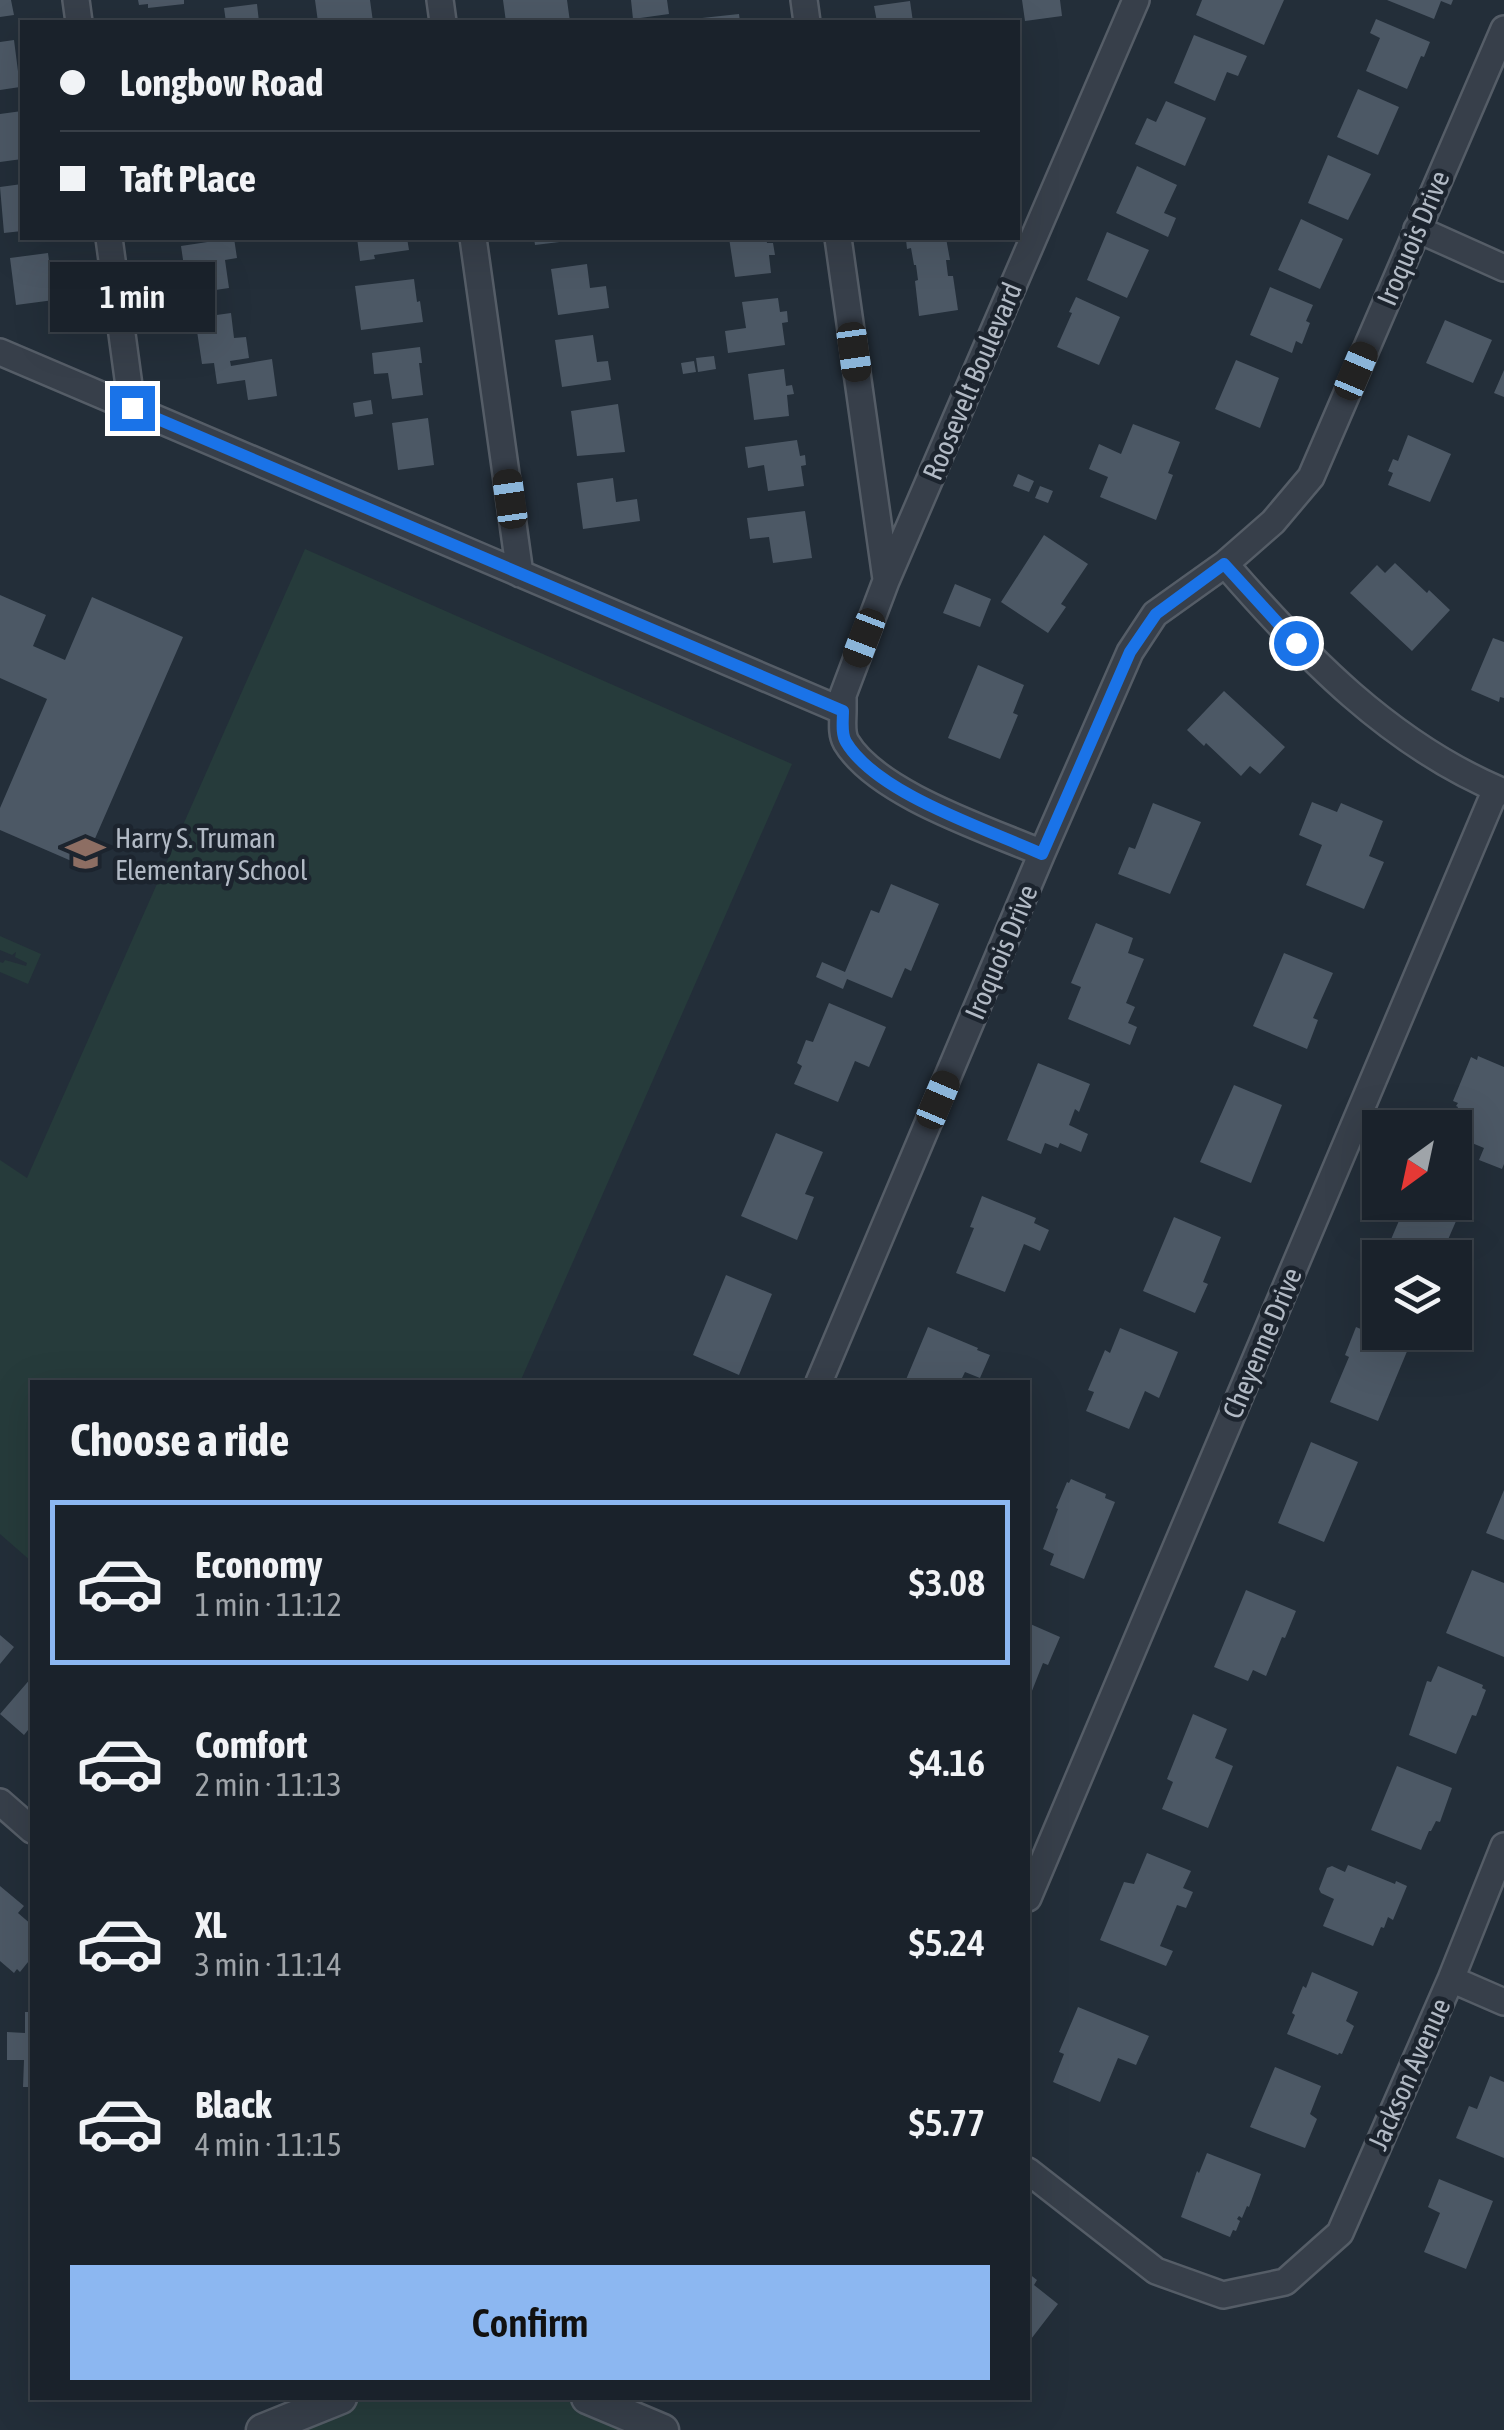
<!DOCTYPE html>
<html lang="en">
<head>
<meta charset="utf-8">
<style>
	body { margin:0; font-family:"Asap Condensed",sans-serif; background:#272f37; color:#f1f3f6; height:100vh; display:flex; flex-direction:column; font-size:38px; white-space:nowrap }
	* { box-sizing:border-box; margin:0 }
	p { font-size:32px; color:#9fa4a9 }
	.icon { flex:none; width:55px; height:55px; fill:none; stroke:currentColor; stroke-width:2; stroke-linecap:round; stroke-linejoin:round }
	.map { position:relative; flex:1; overflow:hidden }
	.panel { position:absolute; left:30px; top:1380px; width:1000px; height:1020px; display:flex; flex-direction:column; background:#1a222b; border-radius:0px; box-shadow:0 10px 40px #0002,0 0 0 2px #383f47 }
	.panel>* { flex:none }
	.hud { position:absolute; left:20px; top:20px; width:1000px; height:220px; border-radius:0px; box-shadow:0 10px 40px #0002,0 0 0 2px #383f47; display:grid; align-content:center; height:220px; padding:0 40px; background:#1a222b }
	.needle { width:65px; rotate:213deg }
	.controls { position:absolute; left:1362px; top:1110px; display:grid; gap:20px }
	.controls a { display:grid; place-items:center; width:110px; height:110px; border-radius:0px; background:#1a222b; box-shadow:0 10px 40px #0002,0 0 0 2px #383f47; font-size:50px }
	.end { position:absolute; width:45px; height:45px; margin:-22px; border:12px solid #1a73e8; background:#fff; box-shadow:0 0 0 5px #fff }
	.from { border-radius:50% }
	.bubble { position:absolute; height:70px; border-radius:0px; background:#1a222b; box-shadow:0 10px 40px #0002,0 0 0 2px #383f47; font-size:32px; font-weight:600; line-height:70px; text-align:center }
	.car { position:absolute; width:30px; height:60px; margin:-30px -15px; border-radius:12px; box-shadow:0 0 8px 2px #0007; background:linear-gradient(#222 24%,#8ab4d8 0 40%,#222 0 76%,#8ab4d8 0 86%,#222 0) }
	.hud b { display:flex; align-items:center; gap:35px; height:95px; font-size:38px }
	.hud b+b { border-top:2px solid #383f47 }
	.hud i { width:25px; height:25px; background:#f1f3f6 }
	ul { padding:0; list-style:none }
	li { display:flex; align-items:center; gap:30px; height:165px; margin:0 20px 15px; padding:0 20px; border:5px solid transparent; border-radius:0px }
	li div { flex:1 }
	li b { display:block; font-size:38px }
	li em { font-style:normal; font-weight:600 }
	li.current { border-color:#8cb7f1 }
	li>.icon { width:90px; height:90px; stroke-width:1.5 }
	h2 { padding:0 40px; font-size:45px; line-height:120px }
	.cta { display:flex; gap:20px; margin-top:auto; padding:20px 40px }
	.cta a { flex:1; height:115px; border-radius:0px; background:#8cb7f1; color:#111; font-size:40px; font-weight:600; line-height:115px; text-align:center }
	.map>svg:first-child { display:block }
</style>
</head>
<body>
<div class="map">
<svg width="1504" height="2430" viewBox="0 0 1504 2430">
	<rect width="100%" height="100%" fill="#232e39"/>
	<path fill="#263b3b" d="M 305,549 L 792,764 L 520,1382 L 32,1382 L 32,1562 L 0,1534 L 0,1160 L 27,1178 Z
		M 0,936 L 41,954 L 28,984 L 0,972 L 0,962 L 3,963 L 5,960 L 26,966 L 27,963 L 15,957 L 16,952 L 12,955 L 0,950 Z
		M 341,2398 L 587,2398 L 663,2430 L 262,2430 Z"/>
	<path fill="#4c5865" d="M 0,0 L 11,0 L 14,15 L 0,17 Z
		M 138,0 L 184,0 L 184,4 L 148,8 L 148,4 L 139,5 Z
		M 315,0 L 370,0 L 373,22 L 318,22 Z
		M 503,0 L 567,0 L 570,22 L 506,22 Z
		M 631,0 L 667,0 L 669,14 L 633,19 Z
		M 1022,0 L 1060,0 L 1062,16 L 1025,21 Z
		M 1202,0 L 1284,0 L 1264,45 L 1196,15 Z
		M 1387,0 L 1453,0 L 1451,5 L 1441,1 L 1434,19 Z
		M 910,1 L 913,22 L 877,22 L 874,6 Z
		M 257,4 L 259,22 L 226,22 L 224,8 Z
		M 739,14 L 740,22 L 703,22 L 702,18 Z
		M 1376,19 L 1430,42 L 1424,57 L 1421,56 L 1407,89 L 1366,71 L 1380,38 L 1370,33 Z
		M 1194,35 L 1247,56 L 1238,76 L 1227,72 L 1215,101 L 1174,83 Z
		M 14,40 L 20,87 L 0,90 L 0,42 Z
		M 1358,89 L 1399,107 L 1378,155 L 1337,137 Z
		M 1166,101 L 1206,118 L 1185,166 L 1135,144 L 1147,118 L 1156,122 Z
		M 22,111 L 22,159 L 0,162 L 0,114 Z
		M 1328,155 L 1371,174 L 1348,220 L 1308,203 Z
		M 1137,166 L 1177,185 L 1164,213 L 1176,218 L 1168,237 L 1116,213 Z
		M 22,184 L 22,231 L 4,233 L 0,187 Z
		M 1301,219 L 1343,239 L 1320,289 L 1278,270 Z
		M 1107,232 L 1149,250 L 1127,298 L 1087,280 Z
		M 234,238 L 237,258 L 225,260 L 229,288 L 188,294 L 181,246 Z
		M 357,238 L 407,238 L 409,250 L 374,255 L 375,259 L 360,261 Z
		M 534,238 L 575,238 L 576,240 L 535,245 Z
		M 729,238 L 766,238 L 767,243 L 773,243 L 775,255 L 769,255 L 771,273 L 735,277 Z
		M 910,238 L 946,238 L 950,260 L 946,260 L 948,276 L 953,276 L 958,310 L 919,316 L 915,281 L 918,280 L 916,265 L 914,265 L 911,248 L 907,249 L 906,240 Z
		M 48,253 L 54,300 L 16,305 L 10,258 Z
		M 587,264 L 590,288 L 606,286 L 609,308 L 558,315 L 551,269 Z
		M 414,279 L 417,302 L 420,301 L 423,322 L 361,330 L 355,286 Z
		M 1270,287 L 1313,305 L 1306,321 L 1310,323 L 1302,344 L 1296,341 L 1292,353 L 1250,335 Z
		M 1076,297 L 1120,317 L 1099,365 L 1057,347 L 1072,313 L 1069,312 Z
		M 778,298 L 780,312 L 787,311 L 788,322 L 782,323 L 785,345 L 728,353 L 725,331 L 746,328 L 742,302 Z
		M 231,313 L 234,338 L 246,337 L 249,358 L 230,361 L 231,366 L 272,359 L 277,396 L 248,400 L 245,380 L 217,384 L 214,363 L 202,364 L 195,318 Z
		M 1445,320 L 1492,340 L 1473,383 L 1426,363 Z
		M 593,335 L 597,362 L 608,361 L 611,380 L 562,387 L 555,340 Z
		M 420,347 L 422,363 L 419,363 L 423,395 L 392,399 L 388,373 L 374,374 L 372,353 Z
		M 714,356 L 716,369 L 698,372 L 696,358 Z
		M 1236,360 L 1279,378 L 1260,428 L 1215,409 Z
		M 694,361 L 696,372 L 683,374 L 681,363 Z
		M 784,369 L 786,386 L 792,385 L 794,394 L 787,395 L 789,416 L 754,420 L 748,374 Z
		M 1504,370 L 1504,397 L 1494,393 Z
		M 371,400 L 373,414 L 355,417 L 353,403 Z
		M 618,404 L 625,452 L 577,456 L 571,411 Z
		M 428,418 L 434,465 L 398,470 L 392,423 Z
		M 1133,424 L 1180,442 L 1168,473 L 1173,475 L 1156,520 L 1100,497 L 1108,477 L 1089,469 L 1099,444 L 1121,454 Z
		M 1408,435 L 1451,454 L 1430,502 L 1388,485 L 1393,473 L 1388,471 L 1393,459 L 1398,461 Z
		M 797,440 L 800,456 L 805,455 L 806,465 L 801,466 L 804,486 L 768,491 L 764,465 L 748,468 L 745,447 Z
		M 1018,474 L 1034,481 L 1029,492 L 1013,486 Z
		M 613,478 L 616,502 L 637,499 L 640,521 L 583,529 L 577,483 Z
		M 1040,486 L 1053,491 L 1048,503 L 1035,498 Z
		M 805,511 L 812,558 L 773,563 L 769,537 L 750,539 L 747,518 Z
		M 1044,535 L 1088,564 L 1061,604 L 1066,607 L 1048,633 L 1001,602 Z
		M 1395,563 L 1427,593 L 1429,590 L 1450,610 L 1412,651 L 1350,593 L 1377,565 L 1385,573 Z
		M 955,584 L 991,599 L 980,627 L 943,613 Z
		M 0,595 L 46,615 L 33,646 L 65,660 L 92,597 L 183,637 L 83,866 L 0,830 L 0,808 L 47,699 L 0,678 Z
		M 1493,638 L 1504,642 L 1504,698 L 1500,697 L 1499,702 L 1471,690 Z
		M 978,665 L 1024,685 L 1013,713 L 1018,715 L 1000,759 L 948,738 Z
		M 1224,691 L 1285,747 L 1260,774 L 1250,766 L 1241,776 L 1206,743 L 1204,746 L 1187,730 Z
		M 1312,802 L 1337,812 L 1341,803 L 1383,821 L 1369,856 L 1384,862 L 1364,909 L 1306,885 L 1322,845 L 1299,835 Z
		M 1153,803 L 1201,822 L 1170,894 L 1118,874 L 1129,847 L 1135,849 Z
		M 891,884 L 939,904 L 911,971 L 905,968 L 892,998 L 847,979 L 843,989 L 816,977 L 822,962 L 845,972 L 871,910 L 879,913 Z
		M 1096,923 L 1133,938 L 1128,953 L 1144,959 L 1126,1003 L 1135,1007 L 1128,1023 L 1137,1027 L 1130,1045 L 1068,1019 L 1081,987 L 1071,983 Z
		M 1284,953 L 1333,973 L 1313,1018 L 1318,1020 L 1307,1049 L 1253,1026 Z
		M 829,1003 L 886,1027 L 869,1067 L 855,1061 L 838,1102 L 794,1084 L 802,1066 L 797,1063 L 806,1040 L 813,1042 Z
		M 1478,1056 L 1504,1067 L 1504,1164 L 1502,1169 L 1479,1160 L 1484,1148 L 1455,1136 L 1455,1128 L 1450,1128 L 1458,1107 L 1456,1106 L 1458,1103 L 1453,1101 L 1471,1057 L 1477,1060 Z
		M 1038,1063 L 1090,1084 L 1079,1112 L 1075,1109 L 1069,1125 L 1088,1134 L 1081,1152 L 1060,1143 L 1058,1148 L 1045,1143 L 1041,1154 L 1007,1140 Z
		M 1234,1085 L 1282,1105 L 1251,1183 L 1200,1162 Z
		M 776,1133 L 823,1152 L 805,1194 L 814,1197 L 797,1240 L 741,1216 Z
		M 982,1196 L 1036,1218 L 1034,1223 L 1049,1230 L 1040,1251 L 1024,1244 L 1005,1292 L 956,1273 L 974,1228 L 970,1227 Z
		M 1407,1202 L 1438,1202 L 1460,1212 L 1440,1258 L 1383,1258 Z
		M 1174,1217 L 1221,1237 L 1203,1282 L 1208,1284 L 1195,1313 L 1143,1291 Z
		M 726,1275 L 772,1294 L 739,1375 L 693,1355 Z
		M 928,1327 L 978,1348 L 977,1350 L 990,1355 L 980,1378 L 965,1372 L 960,1382 L 905,1382 Z
		M 1356,1327 L 1408,1349 L 1378,1421 L 1330,1402 L 1349,1357 L 1345,1355 Z
		M 1120,1328 L 1178,1352 L 1159,1398 L 1145,1391 L 1129,1429 L 1086,1411 L 1094,1392 L 1088,1390 L 1105,1350 L 1110,1353 Z
		M 1311,1442 L 1358,1462 L 1324,1542 L 1278,1523 Z
		M 1071,1479 L 1106,1494 L 1105,1498 L 1115,1502 L 1084,1579 L 1050,1565 L 1054,1554 L 1043,1549 L 1058,1509 L 1056,1508 L 1067,1482 L 1069,1483 Z
		M 1504,1490 L 1504,1540 L 1486,1533 Z
		M 1472,1570 L 1504,1583 L 1504,1657 L 1446,1633 Z
		M 1246,1590 L 1296,1611 L 1285,1638 L 1282,1637 L 1266,1676 L 1253,1670 L 1248,1681 L 1214,1667 Z
		M 1028,1623 L 1060,1637 L 1048,1665 L 1043,1663 L 1028,1701 Z
		M 0,1635 L 14,1647 L 0,1664 Z
		M 1438,1666 L 1483,1685 L 1482,1688 L 1486,1690 L 1476,1716 L 1472,1715 L 1456,1754 L 1409,1735 L 1427,1681 L 1431,1682 Z
		M 32,1677 L 32,1725 L 24,1735 L 0,1714 Z
		M 1193,1714 L 1227,1729 L 1215,1758 L 1233,1766 L 1208,1828 L 1162,1809 L 1173,1782 L 1167,1779 Z
		M 1397,1766 L 1452,1788 L 1440,1822 L 1436,1821 L 1431,1831 L 1429,1831 L 1421,1850 L 1371,1830 Z
		M 1147,1853 L 1191,1871 L 1183,1888 L 1193,1892 L 1186,1908 L 1177,1905 L 1160,1946 L 1173,1951 L 1166,1966 L 1100,1940 L 1124,1882 L 1134,1884 Z
		M 1348,1865 L 1395,1884 L 1396,1881 L 1407,1886 L 1393,1920 L 1388,1917 L 1384,1928 L 1381,1927 L 1373,1946 L 1323,1926 L 1334,1899 L 1321,1893 L 1319,1889 L 1327,1868 L 1332,1866 L 1345,1872 Z
		M 0,1886 L 24,1906 L 18,1913 L 32,1925 L 32,1957 L 20,1972 L 17,1969 L 14,1973 L 0,1961 Z
		M 1312,1972 L 1358,1992 L 1346,2021 L 1354,2026 L 1342,2054 L 1339,2053 L 1338,2055 L 1287,2034 L 1295,2015 L 1292,2013 L 1303,1986 L 1306,1988 Z
		M 1078,2007 L 1149,2036 L 1136,2065 L 1118,2058 L 1100,2102 L 1053,2082 L 1064,2054 L 1059,2052 Z
		M 25,2012 L 32,2012 L 32,2087 L 23,2087 L 24,2060 L 7,2060 L 7,2032 L 25,2033 Z
		M 1275,2067 L 1321,2086 L 1310,2114 L 1317,2119 L 1305,2148 L 1250,2127 Z
		M 1490,2076 L 1504,2082 L 1504,2158 L 1456,2138 L 1469,2106 L 1477,2109 Z
		M 1207,2153 L 1261,2174 L 1249,2207 L 1247,2206 L 1242,2218 L 1239,2216 L 1237,2219 L 1240,2221 L 1236,2231 L 1233,2230 L 1230,2237 L 1181,2217 L 1197,2171 L 1199,2173 Z
		M 1439,2179 L 1493,2201 L 1466,2269 L 1424,2252 L 1440,2213 L 1428,2207 Z
		M 1028,2273 L 1037,2280 L 1034,2285 L 1058,2304 L 1028,2343 Z"/>
	<g fill="none" stroke-linecap="round" stroke-linejoin="round">
		<defs>
			<path id="minor" d="M 76,0 L 79,22
				M 440,0 L 443,22
				M 804,0 L 807,22
				M 1417,229 L 1504,268
				M 109,238 L 132,408
				M 473,238 L 520,574
				M 838,238 L 886,579
				M 0,352 L 843,711 C 843,721 841,733 846,742 C 877,794 986,829 1042,853
				M 1225,564 C 1304,655 1390,745 1504,792
				M 843,711 L 843,695 L 886,581 L 1136,0
				M 819,1382 L 1042,853 L 1130,652 L 1155,614 L 1225,564 L 1273,522 L 1311,477 L 1504,29
				M 0,1802 L 32,1830
				M 1028,1898 L 1496,789
				M 1451,1979 L 1504,2002
				M 1028,2171 L 1156,2271 L 1223,2295 L 1285,2282 L 1340,2233 L 1451,1979 L 1504,1846"/>
			<path id="tertiary" d="M 587,2398 L 663,2430
				M 262,2430 L 341,2398"/>
		</defs>
		<use href="#minor" stroke="#555d67" stroke-width="30"/>
		<use href="#tertiary" stroke="#555d67" stroke-width="35"/>
		<use href="#minor" stroke="#373f4a" stroke-width="25"/>
		<use href="#tertiary" stroke="#373f4a" stroke-width="30"/>
	</g>
	<g fill="none" stroke-linecap="round" stroke-linejoin="round">
		<path stroke="#1a73e8" stroke-width="12" d="M 132,408 L 843,711 C 843,721 841,734 846,742 C 877,794 987,829 1042,854 L 1130,652 L 1156,614 L 1224,564 L 1296,643"/>
	</g>
	<defs>
		<symbol id="school-bare" viewBox="-9 -9 18 18"><path d="M0-5L7-2L0 1L-7-2ZM-4 1L0 2.5L4 1V4Q0 6-4 4Z" fill="#8d6e63" stroke="#1c242e" stroke-width="2.5" paint-order="stroke"/></symbol>
	</defs>
	<g fill-rule="evenodd">
		<use href="#school-bare" x="58" y="826" width="55" height="55"/>
	</g>
	<g text-anchor="middle" dominant-baseline="central" stroke-width="9" stroke-linejoin="round" paint-order="stroke">
		<g font-size="28" fill="#b2bac5" stroke="#1c242e">
			<text transform="translate(1413 238) rotate(-67)">Iroquois Drive</text>
			<text transform="translate(972 381) rotate(-67)">Roosevelt Boulevard</text>
			<text transform="translate(1001 952) rotate(-67)">Iroquois Drive</text>
			<text transform="translate(1262 1343) rotate(-67)">Cheyenne Drive</text>
			<text transform="translate(1409 2074) rotate(-66)">Jackson Avenue</text>
		</g>
		<g font-size="28" fill="#b2bac5" stroke="#1c242e" text-anchor="start">
			<text x="115" y="838">Harry S. Truman<tspan x="115" dy="32">Elementary School</tspan></text>
		</g>
	</g>
</svg>
<div class="controls">
<a><svg class="needle" viewBox="-14 -14 28 28"><path d="M0-13l5 13h-10z" fill="#e53935"/><path d="M0 13l5-13h-10z" fill="#9fa4a9"/></svg></a>
<a><svg class="icon" aria-label="layers" viewBox="0 0 24 24"><path d="M12 4l9 5-9 5-9-5zM3 14l9 5 9-5"/></svg></a>
</div>
<i class="end from" style="left:1296px;top:643px"></i>
<i class="end" style="left:132px;top:408px"></i>
<div class="bubble" style="left:50px;top:262px;width:165px">1 min</div>
<i class="car" style="left:854px;top:352px;rotate:172deg"></i>
<i class="car" style="left:1356px;top:371px;rotate:23deg"></i>
<i class="car" style="left:510px;top:499px;rotate:352deg"></i>
<i class="car" style="left:864px;top:638px;rotate:201deg"></i>
<i class="car" style="left:938px;top:1100px;rotate:23deg"></i>
<div class="hud">
<b><i class="from"></i>Longbow Road</b>
<b><i></i>Taft Place</b>
</div>
<section class="panel">
<h2>Choose a ride</h2>
<ul>
<li class="current"><svg class="icon" aria-label="car" viewBox="0 0 24 24"><path d="M5 17H2v-5l4-1 3-4h7l3 4 3 1v5h-3M9 17h6M6 11h13"/><circle cx="7" cy="17" r="2"/><circle cx="17" cy="17" r="2"/></svg><div><b>Economy</b><p>1 min · 11:12</p></div><em>$3.08</em></li>
<li><svg class="icon" aria-label="car" viewBox="0 0 24 24"><path d="M5 17H2v-5l4-1 3-4h7l3 4 3 1v5h-3M9 17h6M6 11h13"/><circle cx="7" cy="17" r="2"/><circle cx="17" cy="17" r="2"/></svg><div><b>Comfort</b><p>2 min · 11:13</p></div><em>$4.16</em></li>
<li><svg class="icon" aria-label="car" viewBox="0 0 24 24"><path d="M5 17H2v-5l4-1 3-4h7l3 4 3 1v5h-3M9 17h6M6 11h13"/><circle cx="7" cy="17" r="2"/><circle cx="17" cy="17" r="2"/></svg><div><b>XL</b><p>3 min · 11:14</p></div><em>$5.24</em></li>
<li><svg class="icon" aria-label="car" viewBox="0 0 24 24"><path d="M5 17H2v-5l4-1 3-4h7l3 4 3 1v5h-3M9 17h6M6 11h13"/><circle cx="7" cy="17" r="2"/><circle cx="17" cy="17" r="2"/></svg><div><b>Black</b><p>4 min · 11:15</p></div><em>$5.77</em></li>
</ul>
<div class="cta"><a>Confirm</a></div>
</section>
</div>
</body>
</html>
